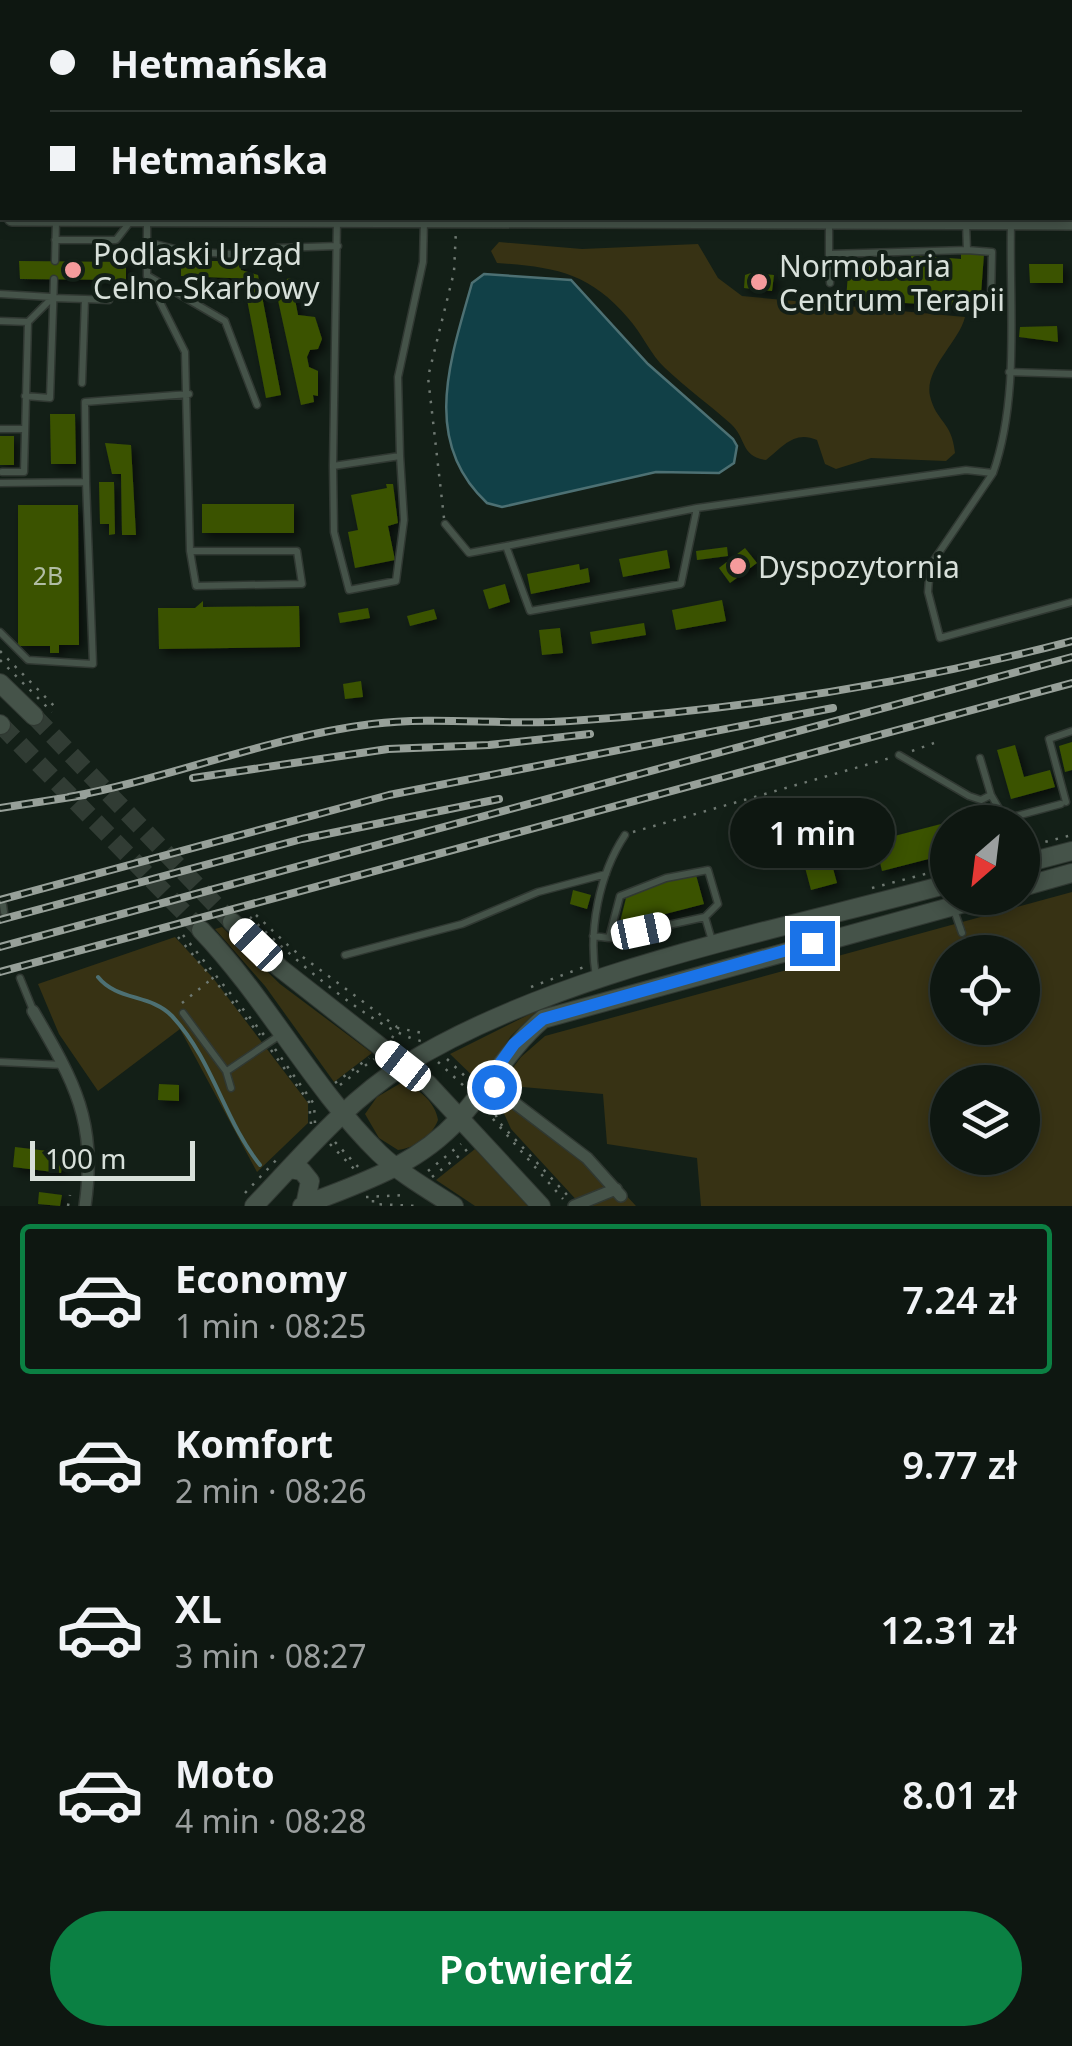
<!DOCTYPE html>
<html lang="pl">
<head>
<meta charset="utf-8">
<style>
	body { margin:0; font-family:"Noto Sans",sans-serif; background:#17201a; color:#f1f3f6; height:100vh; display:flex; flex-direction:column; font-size:38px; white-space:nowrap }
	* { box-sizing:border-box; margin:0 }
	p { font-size:32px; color:#9b9f9f }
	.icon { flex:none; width:55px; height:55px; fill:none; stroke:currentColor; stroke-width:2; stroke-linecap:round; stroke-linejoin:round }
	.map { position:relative; height:1206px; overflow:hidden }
	.panel { display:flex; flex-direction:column; background:#0e1711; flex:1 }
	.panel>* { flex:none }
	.top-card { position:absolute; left:0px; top:0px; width:1072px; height:220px; box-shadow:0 5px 15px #0003,0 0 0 2px #2e3631; display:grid; align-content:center; height:220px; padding:0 50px; background:#0e1711 }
	.needle { width:65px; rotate:208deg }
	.fabs { position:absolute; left:930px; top:805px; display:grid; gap:20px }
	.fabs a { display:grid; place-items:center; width:110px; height:110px; border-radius:50%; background:#0e1711; box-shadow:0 5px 15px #0003,0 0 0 2px #2e3631; font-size:50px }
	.scale { position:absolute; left:30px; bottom:25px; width:165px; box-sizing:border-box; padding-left:10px; border:5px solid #d8e0da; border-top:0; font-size:28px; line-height:35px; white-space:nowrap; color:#d8e0da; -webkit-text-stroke:8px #131f17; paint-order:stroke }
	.end { position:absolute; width:45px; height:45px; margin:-22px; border:12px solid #1a73e8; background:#fff; box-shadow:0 0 0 5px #fff }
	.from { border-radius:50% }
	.bubble { position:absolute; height:70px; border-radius:35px; background:#0e1711; box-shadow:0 5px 15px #0003,0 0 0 2px #2e3631; font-size:32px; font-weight:600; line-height:70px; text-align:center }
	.car { position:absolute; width:30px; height:60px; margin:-30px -15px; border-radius:12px; box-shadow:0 0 8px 2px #0007; background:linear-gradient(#fff 24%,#345 0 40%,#fff 0 76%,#345 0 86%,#fff 0) }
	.top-card b { display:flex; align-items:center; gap:35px; height:95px; font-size:38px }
	.top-card b+b { border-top:2px solid #2e3631 }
	.top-card i { width:25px; height:25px; background:#f1f3f6 }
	ul { padding:18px 0 0; list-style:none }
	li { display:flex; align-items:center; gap:30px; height:150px; margin:0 20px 15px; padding:0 30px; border:5px solid transparent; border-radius:10px }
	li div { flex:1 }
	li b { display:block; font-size:38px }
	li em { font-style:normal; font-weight:600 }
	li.current { border-color:#0b8043 }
	li>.icon { width:90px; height:90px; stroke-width:1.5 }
	.action { display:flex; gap:20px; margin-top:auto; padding:20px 50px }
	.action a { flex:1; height:115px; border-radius:60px; background:#0b8043; color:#fff; font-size:40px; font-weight:600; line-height:115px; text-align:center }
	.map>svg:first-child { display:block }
</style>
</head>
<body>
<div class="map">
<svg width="1072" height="1206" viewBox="0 0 1072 1206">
	<defs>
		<filter id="shadow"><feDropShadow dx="4.5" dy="4.5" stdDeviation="5" flood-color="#0009"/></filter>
	</defs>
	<rect width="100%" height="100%" fill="#131f17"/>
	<path fill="#373214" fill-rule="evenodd" d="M 499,242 L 582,249 L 698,244 L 718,278 L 742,296 L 965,317 C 959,342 924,369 930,396 C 936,422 952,421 955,453 L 946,461 L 871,458 L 836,469 L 825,464 L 817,440 C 795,430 783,446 766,460 C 740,456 747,439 731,424 C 710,405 686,388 665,368 C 650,354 642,333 628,318 C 589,272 553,267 497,263 L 491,251 Z
		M 1072,892 L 1072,1206 L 701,1206 L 697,1158 L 607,1144 L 603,1094 L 500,1085 L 521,1057 L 545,1036 ZM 948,952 L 1022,952 L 1022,1028 L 948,1028 ZM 948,1082 L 1022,1082 L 1022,1158 L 948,1158 Z
		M 222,927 L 280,984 L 372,1053 L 334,1082 L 265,986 L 215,929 Z
		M 175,937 L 213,978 L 308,1103 L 308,1123 L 257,1172 L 180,1029 L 98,1091 L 59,1034 L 38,984 Z
		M 538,1010 L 511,1036 L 479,1082 L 450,1054 Z
		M 401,1083 C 417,1086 436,1103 438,1120 C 432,1136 415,1148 398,1150 L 379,1138 L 365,1114 L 377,1097 Z
		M 513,1096 L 589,1155 L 636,1206 L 582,1206 L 511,1129 L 501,1107 Z
		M 475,1149 L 528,1206 L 475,1206 L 436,1180 Z"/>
	<path fill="#114047" stroke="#4d7073" stroke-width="2.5" d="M 484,274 L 571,280 L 648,364 L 733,439 L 737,446 L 734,463 L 719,473 L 656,472 L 502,507 L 487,503 C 420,441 451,358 472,283 Z"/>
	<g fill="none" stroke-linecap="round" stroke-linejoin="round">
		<path stroke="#4d7073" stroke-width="4" d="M 98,977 C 117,1001 151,994 172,1016 C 213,1060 224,1120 260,1165"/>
	</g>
	<path fill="#3b5304" filter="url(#shadow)" d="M 961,252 L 984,254 L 981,294 L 964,292 L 963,306 L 846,300 L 849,261 L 911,266 L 911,255 L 961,259 Z
		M 19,261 L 126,262 L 126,280 L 20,279 Z
		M 181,261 L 241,261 L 241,270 L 258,275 L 281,395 L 266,398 L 245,289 L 254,288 L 253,279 L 181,276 Z
		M 1029,264 L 1063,264 L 1063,283 L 1030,283 Z
		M 751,273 L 774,275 L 772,291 L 744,288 L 745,275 Z
		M 291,278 L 298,315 L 315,317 L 322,339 L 318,349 L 310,350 L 307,357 L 309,367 L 318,371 L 318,396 L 313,395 L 314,402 L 301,405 L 274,282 Z
		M 1057,326 L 1058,342 L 1019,337 L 1020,327 Z
		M 50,414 L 75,414 L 76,464 L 51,464 Z
		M 0,436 L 14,436 L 14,465 L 0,465 Z
		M 105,443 L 131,445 L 136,535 L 122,535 L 121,474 L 112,474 Z
		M 99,482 L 114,482 L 115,534 L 109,535 L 109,524 L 100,524 Z
		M 386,484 L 393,484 L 398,523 L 388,526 L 395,560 L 355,568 L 348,532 L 358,530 L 351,495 L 387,488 Z
		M 202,504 L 294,504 L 294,533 L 202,533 Z
		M 18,505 L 78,505 L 79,645 L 59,645 L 59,653 L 50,653 L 50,646 L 18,646 Z
		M 727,547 L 728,556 L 697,560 L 696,551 Z
		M 745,548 L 757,563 L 730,583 L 719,568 Z
		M 667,550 L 670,568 L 623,577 L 619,559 Z
		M 579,564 L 580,570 L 588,568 L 590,582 L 531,594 L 527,574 Z
		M 505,584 L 510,602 L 489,609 L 483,590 Z
		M 722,600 L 726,621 L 676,630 L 672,610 Z
		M 203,601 L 203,607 L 299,606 L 300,647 L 159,649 L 158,608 L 195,608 Z
		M 368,608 L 370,618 L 340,623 L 338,613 Z
		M 434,609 L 437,619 L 410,626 L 407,616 Z
		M 644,623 L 646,635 L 592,644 L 590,632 Z
		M 560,628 L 563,653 L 542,655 L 539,630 Z
		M 361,681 L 363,697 L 345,699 L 343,684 Z
		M 1072,742 L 1072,770 L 1065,772 L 1059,746 Z
		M 1015,745 L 1024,777 L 1050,770 L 1055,787 L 1011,799 L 997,750 Z
		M 945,823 L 948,854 L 882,871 L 875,841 Z
		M 828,850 L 837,883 L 811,890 L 802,856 Z
		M 696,875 L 704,904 L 619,926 L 626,898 L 667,881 Z
		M 573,890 L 591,895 L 587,909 L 570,904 Z
		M 159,1084 L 179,1085 L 179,1101 L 158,1100 Z
		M 15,1147 L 64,1153 L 61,1173 L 13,1167 Z
		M 39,1192 L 62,1195 L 60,1206 L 38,1204 Z"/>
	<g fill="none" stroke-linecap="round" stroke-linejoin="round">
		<path stroke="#313c34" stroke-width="18" stroke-dasharray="18 9" stroke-linecap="butt" d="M 34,716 L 232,922
			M 1,725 L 201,930"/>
		<defs>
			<path id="service" d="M 114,0 L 122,2
				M 31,2 L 31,0
				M 0,133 L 2,134
				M 0,152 L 2,152
				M 337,220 L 333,466 L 400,456 L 398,377 L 423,262 L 424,220
				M 829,221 L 829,254
				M 147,222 L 147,276 L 185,352 L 190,551
				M 966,223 L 967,250 L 992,252 L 991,300
				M 55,240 L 116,240 L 130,222
				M 147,242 L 183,251 L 245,255
				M 277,248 L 338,246
				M 55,261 L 56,221
				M 148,276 L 225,321 L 257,405
				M 830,283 L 829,254 L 967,250
				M 0,294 L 51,297
				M 85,299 L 109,300
				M 0,321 L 28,322
				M 1009,372 L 1072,374
				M 25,396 L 50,398 L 54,279
				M 0,429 L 25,429
				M 333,466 L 334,532 L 349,590 L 396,581 L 404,520 L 400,456
				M 2,472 L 24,472 L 28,322 L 52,298 L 85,299 L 82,383
				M 993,473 L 930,566 L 928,592 L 940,638 L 1072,602
				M 0,483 L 86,482 L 85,402 L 189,394
				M 697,508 L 506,546 L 530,611 L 681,584 L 697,508 L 966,470 L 993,473 C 1020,397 1009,304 1011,225
				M 445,524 L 469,553 L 506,546
				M 190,551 L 297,551 L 302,584 L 196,586 Z
				M 0,632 L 28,660 L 93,664 L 86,482
				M 899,755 L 969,796 L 981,800 L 991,795
				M 980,758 L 991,795 L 1005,819 L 1061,804
				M 1066,802 L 1049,739 L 1072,731
				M 3,905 L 4,912
				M 953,907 L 962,933
				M 705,917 L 713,944
				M 593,936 L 609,938 L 705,917 L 718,904 L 708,870 L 666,878 L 620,896 L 609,938
				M 345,955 L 462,924 L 538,892 L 606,874
				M 596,977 C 588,931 599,874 625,835
				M 20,978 L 33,1010
				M 183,1013 L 226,1071 L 231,1088
				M 0,1062 L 64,1065
				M 227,1071 L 283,1033"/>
			<path id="minor" d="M 33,1011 C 75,1083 97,1121 85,1206
				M 487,1082 L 587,1158 L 621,1196
				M 574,1206 L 616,1189"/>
			<path id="tertiary" d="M 12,218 L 1072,222"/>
			<path id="secondary" d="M 0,683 L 34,716
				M 0,724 L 1,725
				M 1022,864 L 1072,851
				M 1022,887 L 1072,873
				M 232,922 L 280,968 L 428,1084 L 541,1206
				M 201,930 C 267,999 311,1086 379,1153 C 401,1174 429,1190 454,1206
				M 290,1169 L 302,1171 L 310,1181 L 305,1205
				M 254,1206 C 300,1158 346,1102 403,1066 C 556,971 773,932 948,884
				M 302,1206 C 359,1183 415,1167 458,1120 C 489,1086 508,1049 543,1019 L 983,898"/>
		</defs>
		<use href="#service" stroke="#303832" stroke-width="9"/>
		<use href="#minor" stroke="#303832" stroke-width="14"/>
		<use href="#tertiary" stroke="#303832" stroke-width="18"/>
		<use href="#secondary" stroke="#303832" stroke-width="20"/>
		<path stroke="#6f7972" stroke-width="2.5" stroke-dasharray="2.5 8" stroke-linecap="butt" d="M 444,518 L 428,377 L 454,272 L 456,230
			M 0,651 L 58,710
			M 0,660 L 52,712
			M 912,751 L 934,743
			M 633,832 L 890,758
			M 1025,847 L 1072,835
			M 872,888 L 948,868
			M 256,915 L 292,949 L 397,1027
			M 250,917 C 287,953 373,1030 421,1041
			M 183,935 L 264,1035
			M 178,937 L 260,1035
			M 531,987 L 584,967
			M 182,1003 L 214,977
			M 392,1038 L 398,1028 L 427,1034
			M 275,1049 L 314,1104 L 315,1123
			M 271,1050 L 309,1102 L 311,1124
			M 447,1059 L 470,1081
			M 438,1062 L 465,1087
			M 335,1083 L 369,1058
			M 340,1085 L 374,1059
			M 492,1105 L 498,1121 L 569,1197
			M 486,1111 L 563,1199
			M 335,1142 L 360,1169
			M 330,1144 L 356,1171
			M 428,1171 L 461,1144
			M 432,1177 L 469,1148
			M 245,1193 L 281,1155
			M 366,1197 L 407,1195
			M 373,1200 L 373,1204 L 419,1206
			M 68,1206 L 70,1195"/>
		<use href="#service" stroke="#455349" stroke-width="6"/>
		<use href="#minor" stroke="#455349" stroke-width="11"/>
		<use href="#tertiary" stroke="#455349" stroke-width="15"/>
		<use href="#secondary" stroke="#455349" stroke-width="18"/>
		<defs>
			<path id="rail" d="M 1044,2 L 1046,0
				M 193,778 L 388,749 L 489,745 L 590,734
				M 69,797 C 171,778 269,737 372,724 C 438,716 504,726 570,721 C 739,710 908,684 1072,641
				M 0,808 L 84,795
				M 0,900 L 389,795 L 833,708
				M 0,920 L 302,839 L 499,799
				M 0,947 L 1072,657
				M 0,972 L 1072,683"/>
		</defs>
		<use href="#rail" stroke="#97a099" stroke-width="8"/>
		<use href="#rail" stroke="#131f17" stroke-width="4" stroke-dasharray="11" stroke-linecap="butt"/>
	</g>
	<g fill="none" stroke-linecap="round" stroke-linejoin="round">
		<path stroke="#1a73e8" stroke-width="12" d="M 494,1087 L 487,1082 L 514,1044 L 543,1019 L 812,943"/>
	</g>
	<g fill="#f59b9c" stroke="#131f17" stroke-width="4">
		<circle cx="73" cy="270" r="10"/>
		<circle cx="759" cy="282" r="10"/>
		<circle cx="738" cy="566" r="10"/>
	</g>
	<g text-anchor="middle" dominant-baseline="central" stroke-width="8" stroke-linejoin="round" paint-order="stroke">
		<g font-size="25" fill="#b1bda4">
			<text x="48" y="575">2B</text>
		</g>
		<g font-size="30" fill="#d8e0da" stroke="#131f17" text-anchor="start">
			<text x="93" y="253">Podlaski Urząd<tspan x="93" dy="34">Celno-Skarbowy</tspan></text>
			<text x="779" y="265">Normobaria<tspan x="779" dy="34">Centrum Terapii</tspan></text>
			<text x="758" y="566">Dyspozytornia</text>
		</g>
	</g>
</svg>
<div class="fabs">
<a><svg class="needle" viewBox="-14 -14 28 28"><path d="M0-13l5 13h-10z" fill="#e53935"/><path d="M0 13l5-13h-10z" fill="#9b9f9f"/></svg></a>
<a><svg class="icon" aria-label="locate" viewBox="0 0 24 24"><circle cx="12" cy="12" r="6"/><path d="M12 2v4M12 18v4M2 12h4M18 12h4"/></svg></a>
<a><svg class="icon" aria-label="layers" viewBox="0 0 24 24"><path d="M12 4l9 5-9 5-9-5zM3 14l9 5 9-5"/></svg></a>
</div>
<div class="scale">100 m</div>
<i class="end from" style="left:494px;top:1087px"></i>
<i class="end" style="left:812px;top:943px"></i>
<div class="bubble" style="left:730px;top:798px;width:165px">1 min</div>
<i class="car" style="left:641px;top:931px;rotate:78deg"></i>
<i class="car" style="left:256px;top:945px;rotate:314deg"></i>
<i class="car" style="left:403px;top:1066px;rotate:308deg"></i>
<div class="top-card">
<b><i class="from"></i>Hetmańska</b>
<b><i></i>Hetmańska</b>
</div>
</div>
<section class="panel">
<ul>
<li class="current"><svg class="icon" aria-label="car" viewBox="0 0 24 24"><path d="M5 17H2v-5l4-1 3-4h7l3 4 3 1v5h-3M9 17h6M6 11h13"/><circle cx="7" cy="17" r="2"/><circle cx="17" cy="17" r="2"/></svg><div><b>Economy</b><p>1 min · 08:25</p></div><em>7.24 zł</em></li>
<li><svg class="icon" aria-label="car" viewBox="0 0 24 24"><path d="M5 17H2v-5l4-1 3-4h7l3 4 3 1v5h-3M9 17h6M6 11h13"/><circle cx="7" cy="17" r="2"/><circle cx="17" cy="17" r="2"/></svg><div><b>Komfort</b><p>2 min · 08:26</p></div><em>9.77 zł</em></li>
<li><svg class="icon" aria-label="car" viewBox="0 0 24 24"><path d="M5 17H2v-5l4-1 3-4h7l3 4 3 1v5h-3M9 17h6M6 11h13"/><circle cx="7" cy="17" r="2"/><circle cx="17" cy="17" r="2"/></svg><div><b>XL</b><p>3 min · 08:27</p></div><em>12.31 zł</em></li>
<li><svg class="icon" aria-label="car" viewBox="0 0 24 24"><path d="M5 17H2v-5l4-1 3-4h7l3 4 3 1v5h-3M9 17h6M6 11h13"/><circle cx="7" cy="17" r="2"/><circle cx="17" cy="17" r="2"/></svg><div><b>Moto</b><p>4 min · 08:28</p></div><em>8.01 zł</em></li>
</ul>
<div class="action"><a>Potwierdź</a></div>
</section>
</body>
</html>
